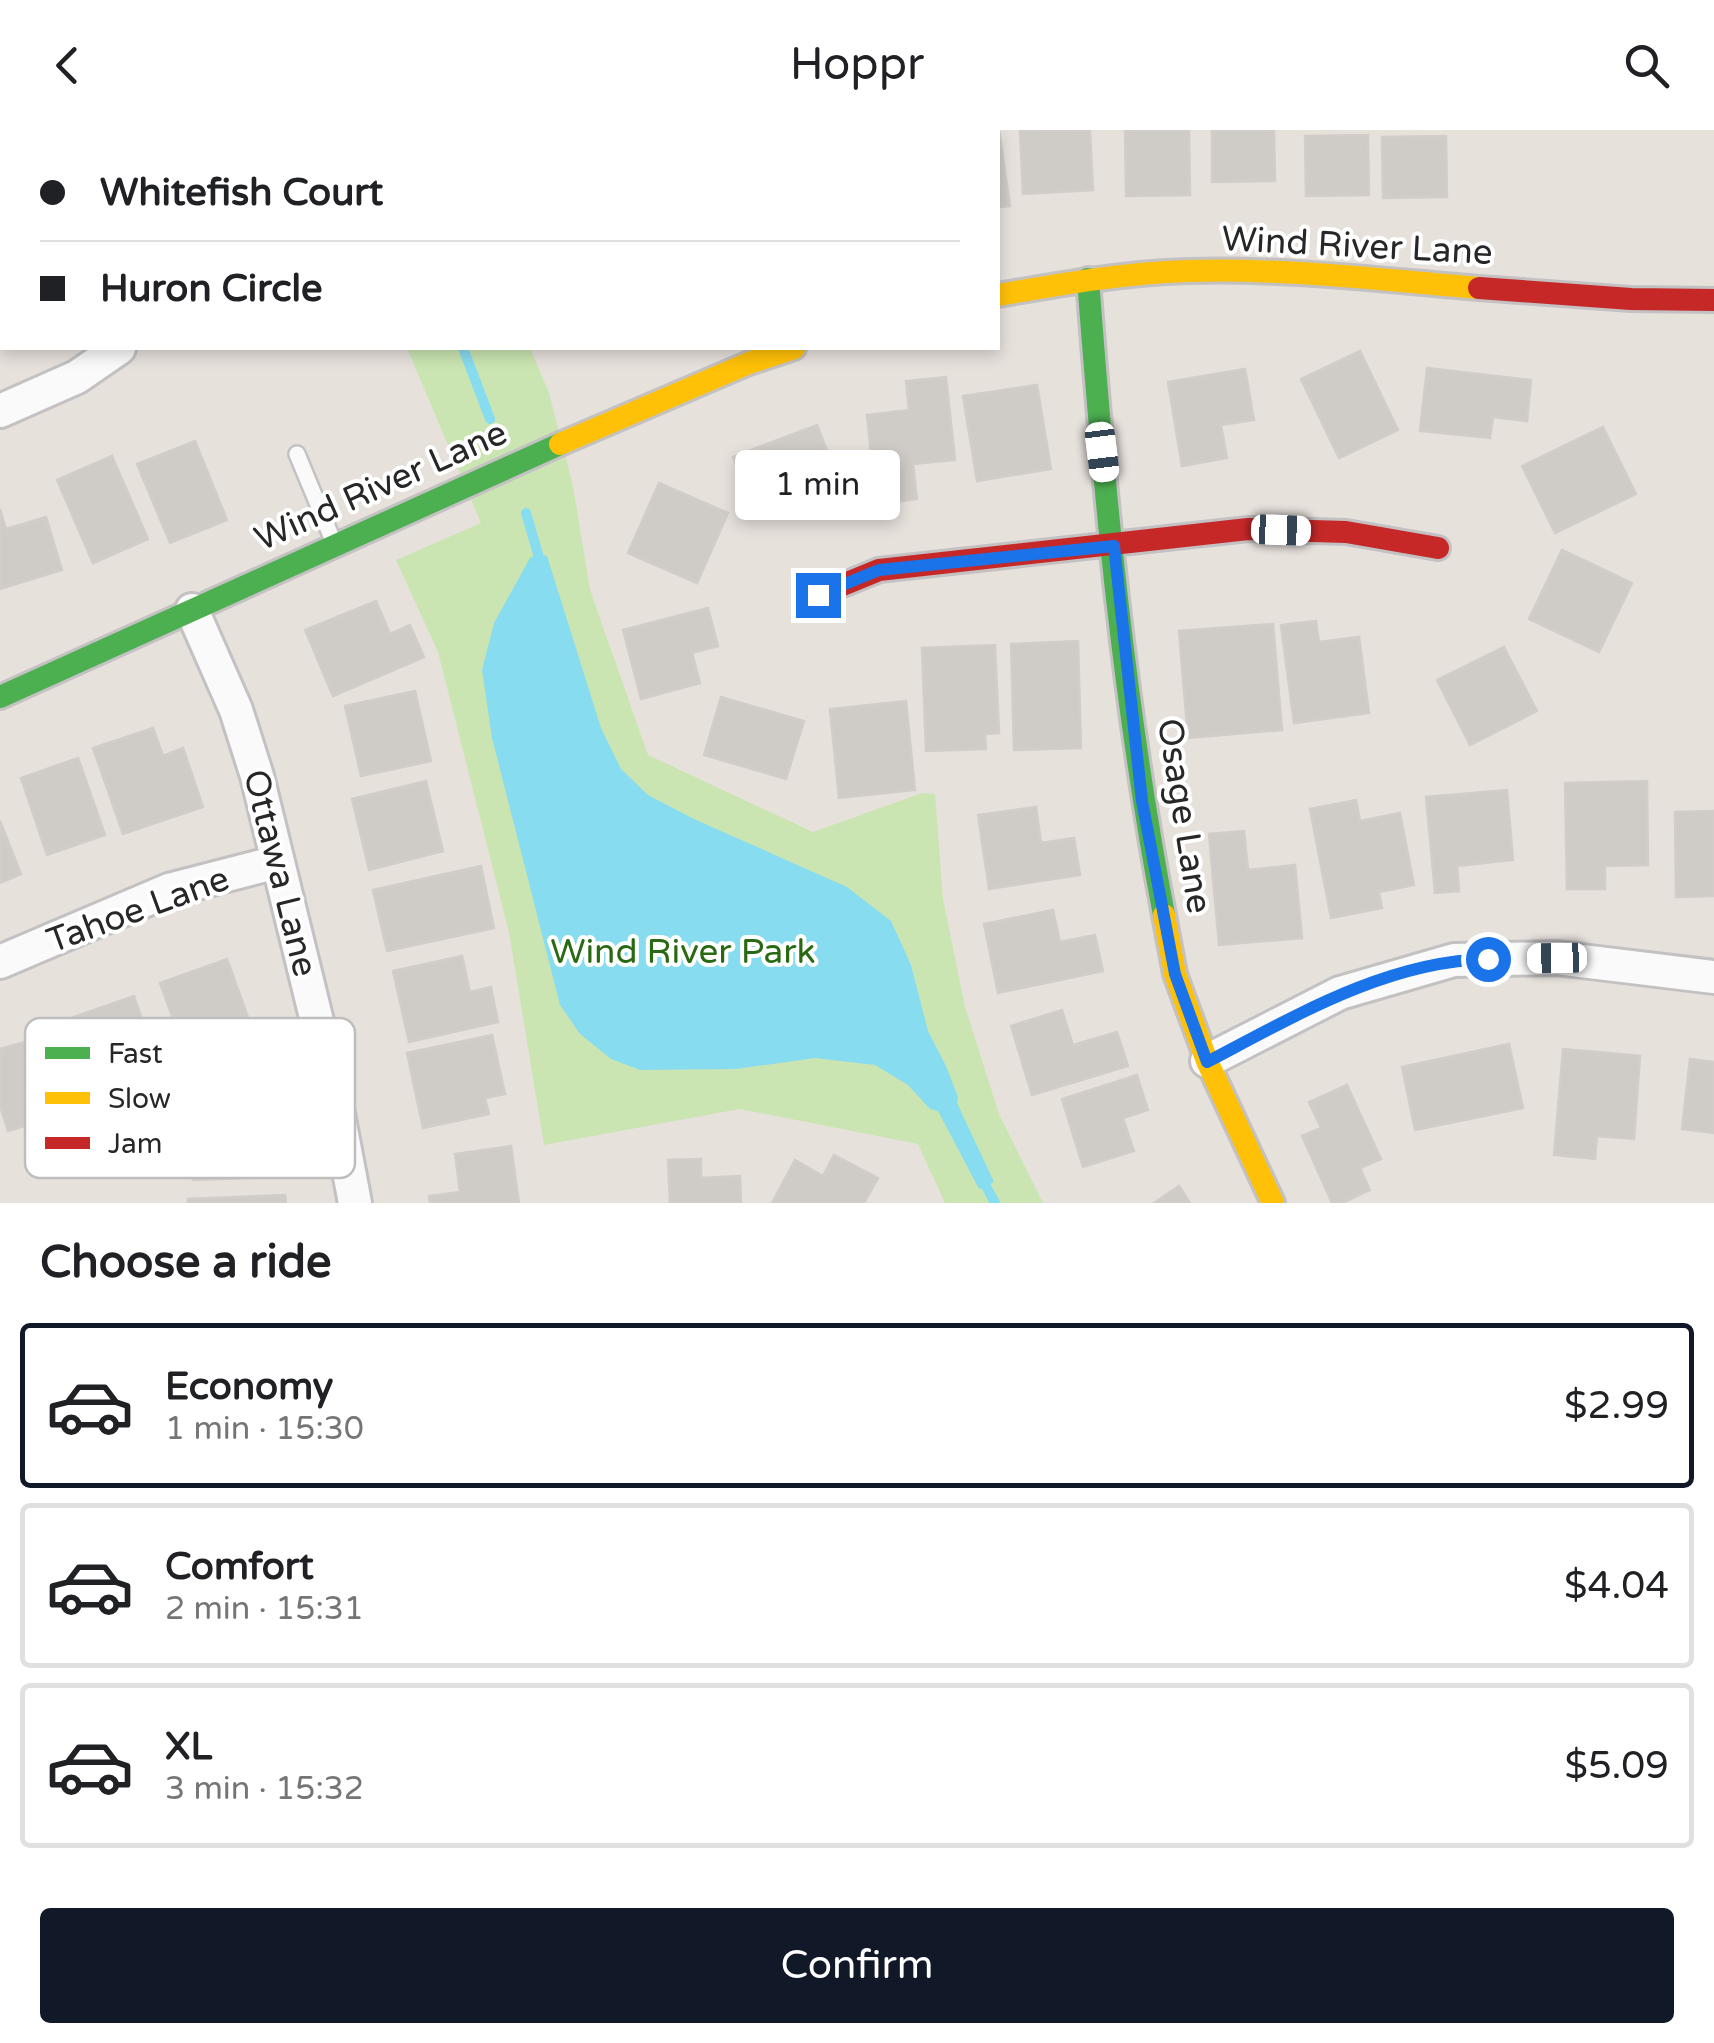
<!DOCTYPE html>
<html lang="en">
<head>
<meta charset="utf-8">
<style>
	body { margin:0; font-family:"Varela Round",sans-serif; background:#f6f6f6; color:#202124; height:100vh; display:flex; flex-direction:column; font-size:38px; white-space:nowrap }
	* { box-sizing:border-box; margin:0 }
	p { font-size:32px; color:#757577 }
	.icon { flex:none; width:55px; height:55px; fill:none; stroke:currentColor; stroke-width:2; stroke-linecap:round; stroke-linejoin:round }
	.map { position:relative; height:1073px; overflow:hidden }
	.sheet { display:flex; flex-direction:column; background:#fff; flex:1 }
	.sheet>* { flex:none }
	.top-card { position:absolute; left:0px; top:0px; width:1000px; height:220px; box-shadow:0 5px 15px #0003; display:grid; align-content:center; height:220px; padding:0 40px; background:#fff }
	.end { position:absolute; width:45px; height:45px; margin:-22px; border:12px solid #1a73e8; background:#fff; box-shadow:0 0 0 5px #fff }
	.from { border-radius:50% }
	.bubble { position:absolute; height:70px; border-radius:10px; background:#fff; box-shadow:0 5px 15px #0003; font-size:32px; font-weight:600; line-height:70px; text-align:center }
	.car { position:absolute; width:30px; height:60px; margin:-30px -15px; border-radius:12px; box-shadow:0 0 8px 2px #0007; background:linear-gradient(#fff 24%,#345 0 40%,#fff 0 76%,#345 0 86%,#fff 0) }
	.top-card b { display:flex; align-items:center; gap:35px; height:95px; font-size:38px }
	.top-card b+b { border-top:2px solid #e0e0e0 }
	.top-card i { width:25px; height:25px; background:#202124 }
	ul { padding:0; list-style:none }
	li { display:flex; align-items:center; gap:30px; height:165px; margin:0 20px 15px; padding:0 20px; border:5px solid #e0e0e0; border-radius:10px }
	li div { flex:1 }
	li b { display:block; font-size:38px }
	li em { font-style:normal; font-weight:600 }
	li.active { border-color:#111827 }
	li>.icon { width:90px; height:90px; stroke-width:1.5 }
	h2 { padding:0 40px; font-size:45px; line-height:120px }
	.primary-button { display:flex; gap:20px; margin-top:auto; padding:20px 40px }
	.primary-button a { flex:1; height:115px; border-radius:10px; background:#111827; color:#fff; font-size:40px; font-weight:600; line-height:115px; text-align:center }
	header { display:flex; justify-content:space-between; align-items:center; height:130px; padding:0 40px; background:#fff; font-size:45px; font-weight:600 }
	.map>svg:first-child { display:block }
</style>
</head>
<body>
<header><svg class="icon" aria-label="back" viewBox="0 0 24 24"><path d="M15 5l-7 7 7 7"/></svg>Hoppr<svg class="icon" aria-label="search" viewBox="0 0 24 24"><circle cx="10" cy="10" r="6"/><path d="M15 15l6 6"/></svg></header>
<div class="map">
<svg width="1714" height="1073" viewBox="0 0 1714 1073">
	<rect width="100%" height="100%" fill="#e7e1dc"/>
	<path fill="#cae5b1" d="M 407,218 L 530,218 L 549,263 L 573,356 L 590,460 L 648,625 L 813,702 L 922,663 L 935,664 L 943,769 L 965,877 L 999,984 L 1043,1073 L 945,1073 L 918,1014 L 740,979 L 544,1015 L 509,802 L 438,522 L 396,430 L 481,393 Z"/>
	<path fill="#88dcf0" d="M 538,424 L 547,426 L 601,598 L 621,639 L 648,665 L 694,689 L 847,757 L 891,791 L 911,835 L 928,901 L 946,936 L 958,967 L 957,973 L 994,1052 L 979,1059 L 938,981 L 930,979 L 908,955 L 875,935 L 815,928 L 736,939 L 640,940 L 611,929 L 580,904 L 560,875 L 492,608 L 482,540 L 494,493 L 530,428 Z"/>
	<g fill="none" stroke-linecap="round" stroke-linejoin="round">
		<path stroke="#88dcf0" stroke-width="10" d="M 385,0 L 386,2
			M 463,218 L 490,289
			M 526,383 L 538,424
			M 986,1056 L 995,1073"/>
	</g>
	<path fill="#cfcbc7" stroke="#d2cdc8" stroke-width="2.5" d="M 935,0 L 999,0 L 1010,76 L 998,77 L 998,2 Z
		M 1020,0 L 1090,1 L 1093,60 L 1023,64 Z
		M 1125,0 L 1189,0 L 1190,65 L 1126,66 Z
		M 1212,0 L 1274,0 L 1275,51 L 1212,52 Z
		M 1368,5 L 1369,65 L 1306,66 L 1305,6 Z
		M 1446,6 L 1447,67 L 1383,68 L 1382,7 Z
		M 1360,221 L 1398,300 L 1339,328 L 1301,249 Z
		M 1427,238 L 1531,250 L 1527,291 L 1493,287 L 1490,308 L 1420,301 Z
		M 1245,239 L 1254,290 L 1221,295 L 1227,328 L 1182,336 L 1168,252 Z
		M 946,247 L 955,330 L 913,334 L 917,369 L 876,374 L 867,285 L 909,280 L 906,251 Z
		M 1037,255 L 1051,339 L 977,351 L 963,266 Z
		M 817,295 L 840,354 L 756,386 L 733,327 Z
		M 1603,297 L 1636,364 L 1555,403 L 1522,336 Z
		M 195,311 L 227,390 L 170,413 L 137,334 Z
		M 112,326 L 148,409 L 93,433 L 57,350 Z
		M 659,353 L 728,383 L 697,453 L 628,423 Z
		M 0,379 L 6,399 L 46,387 L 62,440 L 0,459 Z
		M 1562,420 L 1632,453 L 1599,522 L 1529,489 Z
		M 376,471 L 390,504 L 410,495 L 424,527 L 333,566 L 305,500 Z
		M 708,478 L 718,516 L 692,523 L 700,553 L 641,569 L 623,500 Z
		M 1316,491 L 1319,512 L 1359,507 L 1369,583 L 1294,593 L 1281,495 Z
		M 1273,494 L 1282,600 L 1188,608 L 1179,501 Z
		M 1078,511 L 1081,618 L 1014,620 L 1011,514 Z
		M 995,515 L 999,603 L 985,604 L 986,619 L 926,621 L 922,518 Z
		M 1504,517 L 1537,581 L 1470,615 L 1437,550 Z
		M 415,561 L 431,631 L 361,646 L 345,576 Z
		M 721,567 L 804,591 L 786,649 L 704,625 Z
		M 906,571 L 915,660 L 839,668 L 830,579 Z
		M 153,598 L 163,626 L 183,618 L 203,677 L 123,704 L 93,618 Z
		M 78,628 L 105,705 L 47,725 L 21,648 Z
		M 426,651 L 443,721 L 369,740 L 352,669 Z
		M 1647,651 L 1648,735 L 1605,736 L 1605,759 L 1567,759 L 1565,653 Z
		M 1507,660 L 1513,730 L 1457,736 L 1459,761 L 1435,763 L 1426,667 Z
		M 1356,670 L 1360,691 L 1400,683 L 1414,755 L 1379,762 L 1382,778 L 1331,788 L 1310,679 Z
		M 1036,677 L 1041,713 L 1074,708 L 1080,745 L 989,759 L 978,685 Z
		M 1714,681 L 1714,766 L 1676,767 L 1675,682 Z
		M 0,691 L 21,744 L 0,753 Z
		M 1244,701 L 1248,740 L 1295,735 L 1302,808 L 1219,815 L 1209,704 Z
		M 481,736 L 494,798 L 387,821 L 373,760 Z
		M 1053,780 L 1060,812 L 1095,805 L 1103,841 L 998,863 L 984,794 Z
		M 462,826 L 470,862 L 491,857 L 498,892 L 409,912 L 393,841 Z
		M 227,829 L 249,890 L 233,895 L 244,925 L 193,944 L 160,853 Z
		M 134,866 L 158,935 L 124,947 L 131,967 L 99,978 L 68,889 Z
		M 1062,880 L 1073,915 L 1117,902 L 1128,936 L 1032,965 L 1011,896 Z
		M 59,902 L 73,949 L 60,954 L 69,983 L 8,1001 L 0,976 L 0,919 Z
		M 492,905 L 505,964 L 485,968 L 489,984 L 423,998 L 407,923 Z
		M 1509,914 L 1523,978 L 1415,1000 L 1402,937 Z
		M 1563,919 L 1640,926 L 1634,1009 L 1597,1006 L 1595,1029 L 1554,1025 Z
		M 1690,929 L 1714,932 L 1714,1003 L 1682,999 Z
		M 1137,945 L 1148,980 L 1123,988 L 1134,1021 L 1083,1037 L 1062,969 Z
		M 1347,955 L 1381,1029 L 1360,1038 L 1370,1060 L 1342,1073 L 1332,1073 L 1302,1006 L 1321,998 L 1309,972 Z
		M 276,972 L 279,1047 L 193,1050 L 191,996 L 226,995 L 225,974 Z
		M 511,1016 L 519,1073 L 430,1073 L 429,1066 L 460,1062 L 455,1024 Z
		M 834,1025 L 878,1048 L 864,1073 L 772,1073 L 795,1030 L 823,1046 Z
		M 701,1029 L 701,1048 L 740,1046 L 741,1073 L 670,1073 L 668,1030 Z
		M 1179,1056 L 1190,1073 L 1154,1073 Z
		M 285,1065 L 286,1073 L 188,1073 L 188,1069 Z"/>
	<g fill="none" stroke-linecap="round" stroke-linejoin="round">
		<defs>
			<path id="lane" d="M 297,324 L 334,413"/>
			<path id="street" d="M 670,0 L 671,2
				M 0,281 L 77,247 L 119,218
				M 192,480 L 236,580 L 257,646 L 333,957 L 355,1073
				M 0,832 L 169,760 L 277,732
				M 1207,931 L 1340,863 L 1454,830 L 1557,828 L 1714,847"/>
			<path id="fast" d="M 1088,149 C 1104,362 1124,576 1164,785
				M 0,567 L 560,314"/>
			<path id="slow" d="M 998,165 C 1061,154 1124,143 1188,141 C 1285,138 1383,150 1479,158
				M 560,314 L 749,233 L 794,218
				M 1164,785 L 1175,844 L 1207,931 L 1273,1073"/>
			<path id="jam" d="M 1479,158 L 1631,169 L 1714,170
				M 818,465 L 879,440 L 1248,399 L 1346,402 L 1438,418"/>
		</defs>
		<use href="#lane" stroke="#c3c1c2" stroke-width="20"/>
		<use href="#street" stroke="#c3c1c2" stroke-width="38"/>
		<use href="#fast" stroke="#c3c1c2" stroke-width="28"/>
		<use href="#slow" stroke="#c3c1c2" stroke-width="28"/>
		<use href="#jam" stroke="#c3c1c2" stroke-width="28"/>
		<use href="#lane" stroke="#fbfafa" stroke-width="15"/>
		<use href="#street" stroke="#fbfafa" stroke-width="32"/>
		<use href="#fast" stroke="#4caf50" stroke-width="22"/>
		<use href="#slow" stroke="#ffc107" stroke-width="22"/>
		<use href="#jam" stroke="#c62828" stroke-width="22"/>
	</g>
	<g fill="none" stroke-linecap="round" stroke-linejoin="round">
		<path stroke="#1a73e8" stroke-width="12" d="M 818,465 L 879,440 L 1114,416 L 1142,671 L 1175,844 L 1207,932 C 1295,886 1387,831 1488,829"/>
	</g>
	<g text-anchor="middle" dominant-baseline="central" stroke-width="8" stroke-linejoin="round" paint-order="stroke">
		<g font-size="35" fill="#272727" stroke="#fff">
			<text transform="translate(1357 116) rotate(3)">Wind River Lane</text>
			<text transform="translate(381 356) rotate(-24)">Wind River Lane</text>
			<text transform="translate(1184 686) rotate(81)">Osage Lane</text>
			<text transform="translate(280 743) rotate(76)">Ottawa Lane</text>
			<text transform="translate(138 780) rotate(-20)">Tahoe Lane</text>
		</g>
		<g font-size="35" fill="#2a6913" stroke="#fff">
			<text x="683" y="822">Wind River Park</text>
		</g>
	</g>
	<rect x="25" y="888" width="330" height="160" rx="15" fill="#fff" stroke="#bebebe" stroke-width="2.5"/>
	<rect x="45" y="917" width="45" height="12" fill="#4caf50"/>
	<rect x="45" y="962" width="45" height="12" fill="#ffc107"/>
	<rect x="45" y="1007" width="45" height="12" fill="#c62828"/>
	<g font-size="28" fill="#272727">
		<text x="108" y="933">Fast</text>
		<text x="108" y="978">Slow</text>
		<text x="108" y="1023">Jam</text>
	</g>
</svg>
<i class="end from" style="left:1488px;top:829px"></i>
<i class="end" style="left:818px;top:465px"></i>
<div class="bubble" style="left:735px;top:320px;width:165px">1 min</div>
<i class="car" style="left:1102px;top:322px;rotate:173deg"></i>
<i class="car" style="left:1281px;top:400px;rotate:92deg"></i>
<i class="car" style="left:1557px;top:828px;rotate:269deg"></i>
<div class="top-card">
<b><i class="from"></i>Whitefish Court</b>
<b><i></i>Huron Circle</b>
</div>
</div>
<section class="sheet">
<h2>Choose a ride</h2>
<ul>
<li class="active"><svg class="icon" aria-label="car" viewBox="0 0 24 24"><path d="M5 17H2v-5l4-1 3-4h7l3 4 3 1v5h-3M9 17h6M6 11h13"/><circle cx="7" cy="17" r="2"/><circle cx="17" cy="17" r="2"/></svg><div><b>Economy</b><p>1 min · 15:30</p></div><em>$2.99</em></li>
<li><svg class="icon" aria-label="car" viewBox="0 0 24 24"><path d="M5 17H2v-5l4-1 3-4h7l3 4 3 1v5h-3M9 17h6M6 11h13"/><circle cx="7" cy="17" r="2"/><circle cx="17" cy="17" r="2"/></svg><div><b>Comfort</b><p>2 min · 15:31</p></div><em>$4.04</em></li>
<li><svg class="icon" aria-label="car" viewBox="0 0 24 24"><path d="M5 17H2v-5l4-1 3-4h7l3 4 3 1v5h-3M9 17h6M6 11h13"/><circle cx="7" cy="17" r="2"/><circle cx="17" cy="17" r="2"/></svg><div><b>XL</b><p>3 min · 15:32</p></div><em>$5.09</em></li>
</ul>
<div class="primary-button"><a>Confirm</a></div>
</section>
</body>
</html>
